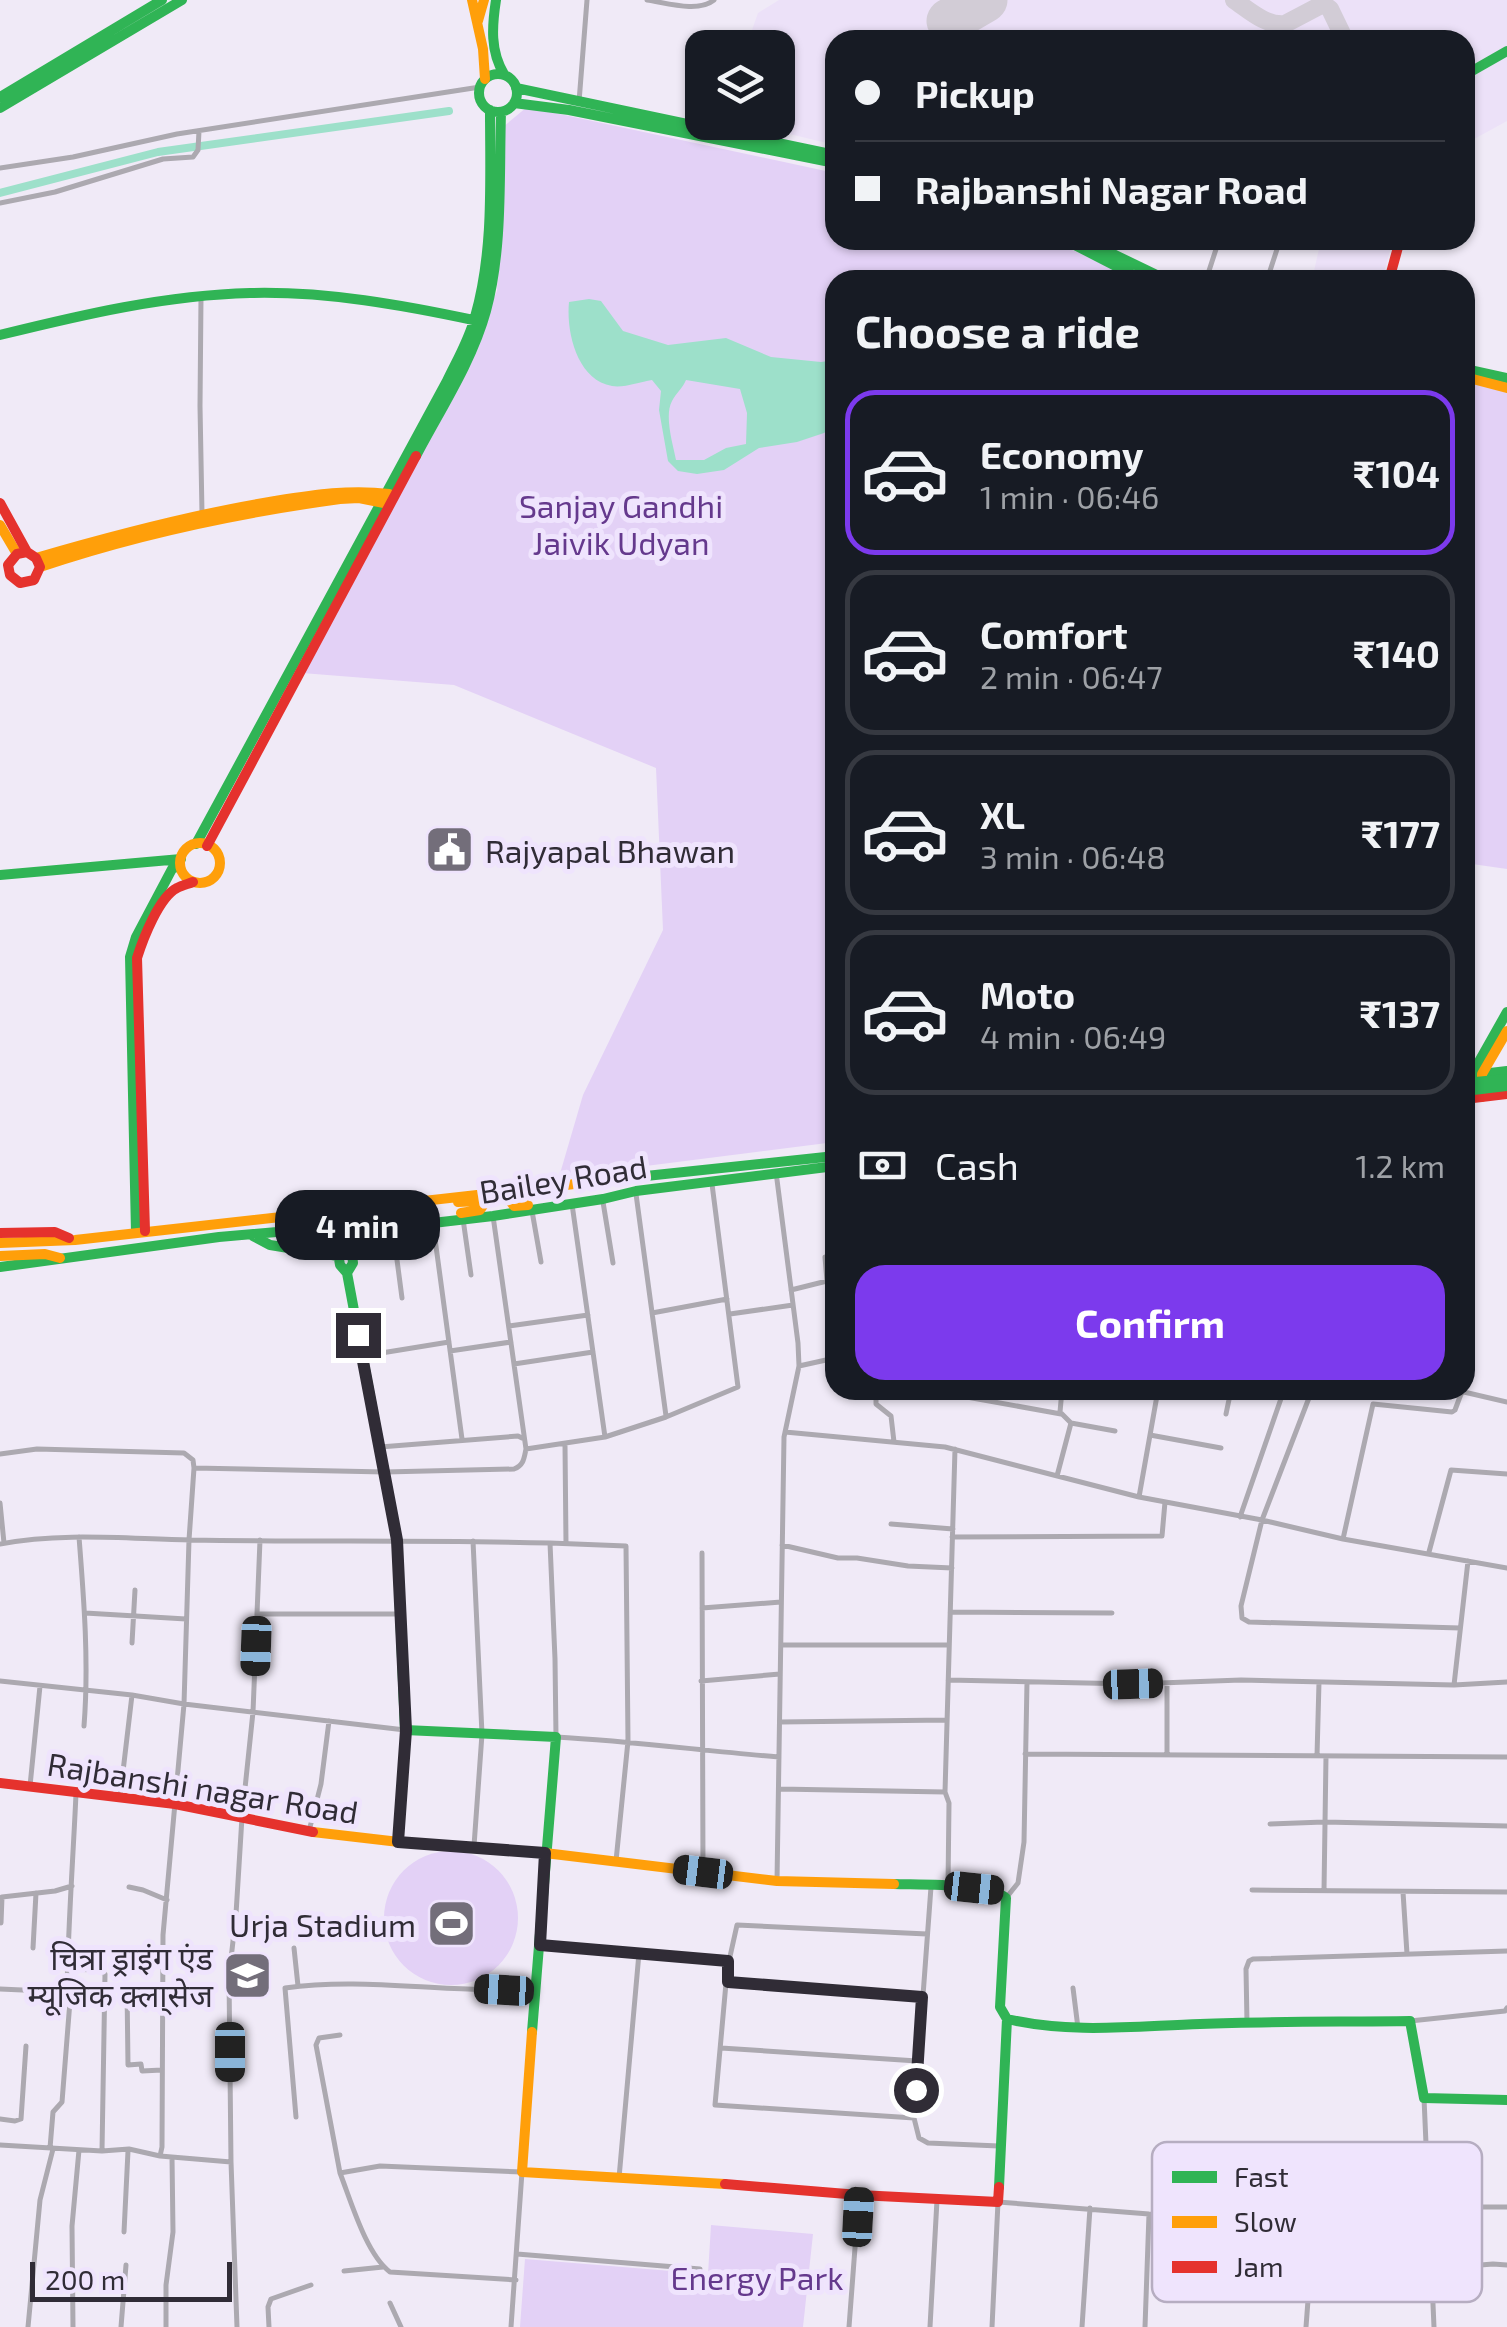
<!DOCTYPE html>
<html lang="en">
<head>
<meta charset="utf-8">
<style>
	body { margin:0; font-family:"Exo 2","Noto Sans Devanagari",sans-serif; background:#20242c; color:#f1f3f6; height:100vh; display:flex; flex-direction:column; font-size:38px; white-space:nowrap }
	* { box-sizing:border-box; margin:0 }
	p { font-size:32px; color:#9ea1a6 }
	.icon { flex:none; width:55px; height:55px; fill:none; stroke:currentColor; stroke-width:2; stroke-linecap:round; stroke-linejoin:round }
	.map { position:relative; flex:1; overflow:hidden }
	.sheet { position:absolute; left:825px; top:270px; width:650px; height:1130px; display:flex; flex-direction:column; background:#171b24; border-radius:30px; box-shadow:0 2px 8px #0004 }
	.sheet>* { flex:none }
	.banner { position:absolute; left:825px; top:30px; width:650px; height:220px; border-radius:30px; box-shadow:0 2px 8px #0004; display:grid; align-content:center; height:220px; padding:0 30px; background:#171b24 }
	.tools { position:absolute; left:685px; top:30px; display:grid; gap:20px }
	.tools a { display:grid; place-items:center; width:110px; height:110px; border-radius:20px; background:#171b24; box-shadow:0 2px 8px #0004; font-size:50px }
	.scale { position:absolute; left:30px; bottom:25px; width:202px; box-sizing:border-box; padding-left:10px; border:5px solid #302c36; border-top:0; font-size:28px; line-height:35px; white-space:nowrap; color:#302c36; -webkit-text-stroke:8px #efe4fd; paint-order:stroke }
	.end { position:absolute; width:45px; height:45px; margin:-22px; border:12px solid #302c36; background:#fff; box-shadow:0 0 0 5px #fff }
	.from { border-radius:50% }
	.bubble { position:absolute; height:70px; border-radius:30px; background:#171b24; box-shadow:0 2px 8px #0004; font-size:32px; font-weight:700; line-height:70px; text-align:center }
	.car { position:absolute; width:30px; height:60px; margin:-30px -15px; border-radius:12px; box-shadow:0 0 8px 2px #0007; background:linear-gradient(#222 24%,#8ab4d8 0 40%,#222 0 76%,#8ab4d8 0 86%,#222 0) }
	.banner b { display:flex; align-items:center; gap:35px; height:95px; font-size:38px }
	.banner b+b { border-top:2px solid #363941 }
	.banner i { width:25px; height:25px; background:#f1f3f6 }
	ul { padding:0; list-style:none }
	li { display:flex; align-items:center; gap:30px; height:165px; margin:0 20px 15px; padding:0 10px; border:5px solid #363941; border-radius:30px }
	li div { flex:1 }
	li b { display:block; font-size:38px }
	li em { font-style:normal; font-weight:700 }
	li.active { border-color:#7c3aed }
	li>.icon { width:90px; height:90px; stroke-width:1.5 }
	h2 { padding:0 30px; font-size:45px; line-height:120px }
	.pay { display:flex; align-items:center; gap:25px; height:110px; padding:0 30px; font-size:38px }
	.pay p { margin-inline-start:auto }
	.primary-button { display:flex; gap:20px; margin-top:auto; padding:20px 30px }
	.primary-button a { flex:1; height:115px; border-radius:30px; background:#7c3aed; color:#fff; font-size:40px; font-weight:700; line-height:115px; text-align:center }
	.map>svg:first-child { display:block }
</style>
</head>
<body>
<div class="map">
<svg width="1507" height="2327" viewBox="0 0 1507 2327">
	<rect width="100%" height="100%" fill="#f0eaf7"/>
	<path fill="#ece1f8" d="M 779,0 L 1507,0 L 1507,121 L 1465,144 L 1465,40 L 835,40 L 835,145 L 744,123 L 778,122 L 778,48 L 746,47 L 758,13 Z
		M 1321,240 L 1393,240 L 1382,280 L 1312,280 Z"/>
	<path fill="#e3d1f6" d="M 527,107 L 835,173 L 835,240 L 1050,240 L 1139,280 L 835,280 L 835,1142 L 559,1177 L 583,1095 L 663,930 L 656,768 L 454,685 L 302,673 L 433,426 L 497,291 L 503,127 Z
		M 1465,375 L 1507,385 L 1507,869 L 1465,863 Z
		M384 1918a67 67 0 1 1 134 0a67 67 0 1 1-134 0Z
		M 711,2225 L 813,2234 L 803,2327 L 520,2327 L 525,2259 L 708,2274 Z"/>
	<path fill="#9de0ca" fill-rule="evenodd" d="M 589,299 L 601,301 L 623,331 L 668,345 L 726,338 L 771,357 L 821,362 L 835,360 L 835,425 L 824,433 L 797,442 L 759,448 L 724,470 L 697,474 L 678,471 L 668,461 L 659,410 L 661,391 L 652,380 C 640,382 624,388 612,386 C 577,380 566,332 569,302 ZM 686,380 L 740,389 L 747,413 L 746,444 L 726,448 L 704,460 L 676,460 C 673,444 664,416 672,401 C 676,393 683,388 686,380 Z"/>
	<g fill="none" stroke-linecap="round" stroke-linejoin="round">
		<path stroke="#9de0ca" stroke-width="8" d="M 0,193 L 158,152 L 449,111"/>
		<path stroke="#d2ccd6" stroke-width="18" d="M 1234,0 C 1250,11 1266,26 1285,24 L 1323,4 L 1330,9 L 1345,40"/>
		<path stroke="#d2ccd6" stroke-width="45" d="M 949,21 L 985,0"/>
		<path stroke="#aca9b0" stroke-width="5" d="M 647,0 C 667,3 698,13 714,0
			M 579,102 L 587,0
			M 0,168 L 73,157 L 177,134 L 480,87
			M 0,203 L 55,192 L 163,159 L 193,157 L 198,150 L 199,131
			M 1206,280 L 1219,240
			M 1267,280 L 1280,240
			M 201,297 L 200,406 L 202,513
			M 776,1172 L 798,1343 L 799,1366 L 784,1437 L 777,1881
			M 636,1194 L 666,1416
			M 603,1202 L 613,1263
			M 572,1204 L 605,1437
			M 532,1211 L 541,1262
			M 463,1219 L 471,1275
			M 392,1222 L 402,1298
			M 433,1224 L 462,1439
			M 791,1290 L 827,1281 L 825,1257
			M 652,1313 L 727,1299
			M 730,1314 L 793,1305
			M 509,1326 L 588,1315
			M 450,1351 L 511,1342
			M 363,1356 L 449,1342
			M 514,1364 L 593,1352
			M 799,1366 L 835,1358
			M 876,1390 L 876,1404 L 891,1416 L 894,1442
			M 1062,1390 L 1060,1412 L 1071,1423
			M 1312,1390 L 1262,1520 L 1241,1606 L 1242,1618 L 1249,1622 L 1460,1628
			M 950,1394 L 1061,1414
			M 1226,1414 L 1231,1390
			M 785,1432 L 945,1447 L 1139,1497 L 1262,1520 L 1343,1539 L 1507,1568
			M 1150,1435 L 1221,1448
			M 565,1445 L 566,1544
			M 380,1447 L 518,1436 L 522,1438
			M 526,1449 L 605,1437 L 666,1417 L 738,1387 L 712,1184
			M 0,1454 L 37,1449 L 184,1453 L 193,1460 L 194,1468 L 385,1472 L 514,1469 C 524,1465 524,1458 526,1449 L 493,1216
			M 1057,1476 L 1071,1423 L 1115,1431
			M 1139,1497 L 1158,1390
			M 0,1503 L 4,1543
			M 1240,1517 L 1284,1390
			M 891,1524 L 953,1529
			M 79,1537 C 84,1600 89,1663 84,1726
			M 952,1537 L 1162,1536 L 1165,1502
			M 1343,1539 L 1373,1404 L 1452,1412 L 1455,1410 L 1461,1394 L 1464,1392 L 1507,1402
			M 473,1541 L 482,1734 L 474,1846
			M 550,1543 L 626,1546 L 628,1741 L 616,1861
			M 0,1544 C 63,1532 127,1539 191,1540 C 310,1542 430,1540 550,1543 L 555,1659 L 556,1737 C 631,1741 705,1751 779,1757
			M 782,1545 L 838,1558 L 857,1558 L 908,1566 L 952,1568
			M 1429,1552 L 1451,1470 L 1507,1474
			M 702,1553 L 703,1871
			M 702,1608 L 781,1602
			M 950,1612 L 1112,1613
			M 85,1613 L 186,1619
			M 257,1614 L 399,1614
			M 132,1643 L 135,1590
			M 781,1645 L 949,1645
			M 948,1680 L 1133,1684 L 1241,1680 L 1454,1685 L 1507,1682
			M 0,1681 L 132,1695 L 184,1704 L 405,1730 L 399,1842
			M 701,1681 L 780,1674
			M 1167,1683 L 1167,1755
			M 1454,1685 L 1468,1561
			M 780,1722 L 947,1720
			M 1025,1754 L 1507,1757
			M 1317,1756 L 1319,1682
			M 30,1786 L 40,1686
			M 779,1789 L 945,1792 L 955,1449
			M 945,1792 L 949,1803 L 948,1886
			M 120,1797 L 132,1695
			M 1270,1824 L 1324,1822 L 1507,1826
			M 309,1831 L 321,1784 L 329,1721
			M 129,1887 L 143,1890 L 167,1900
			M 1252,1890 L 1507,1892
			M 1324,1891 L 1326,1756
			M 1403,1892 L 1407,1954
			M 1006,1898 L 1018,1883 L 1024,1842 L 1027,1682
			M 1,1923 L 2,1897 L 55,1891 L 72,1886
			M 540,1945 L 728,1961 L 715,2105 L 914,2118 L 919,2138 L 928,2143 L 999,2146
			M 33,1948 L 36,1893
			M 294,1948 L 298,1986
			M 729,1961 L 737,1925 L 927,1934
			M 67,1969 L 98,1970 L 105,1974 L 102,2151
			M 728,1982 L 922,1997
			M 127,1988 L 128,2065 L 141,2064 L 142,2071 L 162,2070
			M 1073,1988 L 1078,2028
			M 0,1989 L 67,1992 C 68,1926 73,1860 76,1794
			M 1410,2021 L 1505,2011 L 1507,2008
			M 1247,2023 L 1246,1969 L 1249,1961 L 1253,1959 L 1507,1951
			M 340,2035 L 319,2038 L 316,2045 L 340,2173 L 380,2166 L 522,2172 L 511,2327
			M 721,2048 L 917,2061
			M 1424,2098 L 1434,2327
			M 296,2117 L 285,1988 C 368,1976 452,1995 535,1988
			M 914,2118 L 931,1887
			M 0,2119 L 15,2121 L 21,2119 L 26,2046
			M 0,2145 L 102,2151 L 129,2149 L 160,2156 L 231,2162
			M 50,2148 L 53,2112 L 62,2102 L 70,2001 L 67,1992
			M 160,2156 L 162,2147 L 163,1935 L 184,1704 L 189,1540 L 194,1468
			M 340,2173 C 351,2201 366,2254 390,2272 L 516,2280
			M 619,2178 L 639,1953
			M 1428,2207 L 1507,2207
			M 124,2232 L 128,2151
			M 517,2254 L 700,2269
			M 1431,2269 L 1493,2264 L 1507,2265
			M 344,2271 L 383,2267
			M 1362,2273 L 1431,2271
			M 390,2303 L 401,2327
			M 28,2327 L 40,2200 L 53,2149
			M 73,2327 L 72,2226 L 79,2150
			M 121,2327 L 126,2265
			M 166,2327 L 166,2285 L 173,2232 L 172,2157
			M 237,2327 L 231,2162 L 229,1977 L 236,1914 L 242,1817 L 253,1712 L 260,1540
			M 269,2327 L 268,2307 L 271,2299 L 311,2285
			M 849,2327 L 859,2195
			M 930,2327 L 937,2200
			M 992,2327 L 998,2202 L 1149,2214 L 1308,2223 L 1313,2234 L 1306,2327
			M 1082,2327 L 1090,2208
			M 1145,2327 L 1149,2214"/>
		<path stroke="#30b455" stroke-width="10" d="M 496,0 C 492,26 490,51 504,74
			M479 93a19 19 0 1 1 38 0a19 19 0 1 1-38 0Z
			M 1465,75 L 1507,51
			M 516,88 L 835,155
			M 0,97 L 162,0
			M 514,103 L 569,110 L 835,163
			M 0,108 L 182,0
			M 1065,240 L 1143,280
			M 1084,240 L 1167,280
			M 0,335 C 81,315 166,295 250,293 C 326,291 403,305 478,321
			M 1465,369 L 1507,378
			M 416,456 C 440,410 472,362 486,311 C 503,248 499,177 501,112
			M 196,844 L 447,381 C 457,360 469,340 475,317 C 494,251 490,179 490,110
			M 0,875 L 181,859
			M 1465,1076 L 1507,1071
			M 1472,1098 L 1473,1075 L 1476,1067 L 1507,1012
			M 646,1176 L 835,1156
			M 334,1228 L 340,1265 L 347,1273 L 397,1540 L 405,1730 L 556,1737 L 532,2032
			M 136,1232 L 130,957 L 136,937 L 172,869 L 180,865
			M 253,1236 L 270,1245 L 338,1256
			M 0,1267 L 219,1237 L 392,1222 L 433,1223 L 493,1216 L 603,1199 L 636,1191 L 835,1166
			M 347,1273 L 353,1263 L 349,1227
			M 894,1884 C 919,1885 989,1883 1006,1898 L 1000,2007 L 1007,2019 C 1072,2034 1135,2026 1200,2024 C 1270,2021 1340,2022 1410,2021 L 1424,2098 L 1507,2100
			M 999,2187 L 1007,2019"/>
		<path stroke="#ff9f0a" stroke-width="10" d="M 472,0 L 483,49 L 485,79
			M 478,21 L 484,0
			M 1465,377 L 1507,388
			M 0,525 L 17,554
			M 36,558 C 115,535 194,514 275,501 C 313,495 350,489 389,494
			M 40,567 C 138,534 238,513 340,499 L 359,498 L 384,503
			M180 863a20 20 0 1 1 40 0a20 20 0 1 1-40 0Z
			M 1482,1097 L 1482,1074 L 1507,1031
			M 458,1202 L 478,1201 L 484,1204 L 480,1210 L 461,1213
			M 528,1205 L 514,1206 L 510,1201 L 529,1193
			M 0,1243 L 75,1240 L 646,1176
			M 0,1256 L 45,1254 L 60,1258
			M 313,1832 L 399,1842 L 545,1853 L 777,1881 L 894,1884
			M 532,2032 L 522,2172 L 725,2184"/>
		<path stroke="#e5322d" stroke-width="10" d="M 1389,280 L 1400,240
			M 0,503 L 27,552 L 36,558 L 40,567 L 34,580 L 20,583 L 10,575 L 8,565 L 17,554 L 27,552
			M 207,846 L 416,456
			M 1465,1099 L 1507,1094
			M 145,1231 L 137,958 C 143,939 159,897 177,888 C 182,885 188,884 193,882
			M 0,1233 L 55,1232 L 69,1238
			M 0,1783 L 175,1804 L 313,1832
			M 725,2184 L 859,2195 L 998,2202 L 999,2187"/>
		<path stroke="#30b455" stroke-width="10" d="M 1465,1083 L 1507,1079
			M 1465,1091 L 1507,1086"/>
	</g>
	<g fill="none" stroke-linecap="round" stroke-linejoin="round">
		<path stroke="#302c36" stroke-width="12" d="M 358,1335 L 397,1540 L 406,1730 L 398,1842 L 545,1853 L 540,1945 L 728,1961 L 728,1982 L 922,1997 L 916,2090"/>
	</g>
	<defs>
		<symbol id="civic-square" viewBox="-11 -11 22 22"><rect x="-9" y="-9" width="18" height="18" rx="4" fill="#736e7a" stroke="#efe4fd"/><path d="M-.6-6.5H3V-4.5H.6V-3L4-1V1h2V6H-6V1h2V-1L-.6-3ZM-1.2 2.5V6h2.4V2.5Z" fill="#fff"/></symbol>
		<symbol id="stadium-square" viewBox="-11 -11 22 22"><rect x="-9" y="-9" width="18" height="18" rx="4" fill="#736e7a" stroke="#efe4fd"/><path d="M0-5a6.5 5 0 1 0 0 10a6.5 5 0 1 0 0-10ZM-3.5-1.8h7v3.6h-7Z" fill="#fff"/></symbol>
		<symbol id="school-square" viewBox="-11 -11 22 22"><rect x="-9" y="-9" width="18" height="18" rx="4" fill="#736e7a" stroke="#efe4fd"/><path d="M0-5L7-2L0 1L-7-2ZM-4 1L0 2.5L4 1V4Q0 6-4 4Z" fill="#fff"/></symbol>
	</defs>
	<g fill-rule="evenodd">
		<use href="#civic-square" x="422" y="822" width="55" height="55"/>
		<use href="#stadium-square" x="424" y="1896" width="55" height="55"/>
		<use href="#school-square" x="220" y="1948" width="55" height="55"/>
	</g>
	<g text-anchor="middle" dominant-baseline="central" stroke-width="10" stroke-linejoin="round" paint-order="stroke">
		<g font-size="32" fill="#65398d" stroke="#efe4fd">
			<text x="621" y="505">Sanjay Gandhi<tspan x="621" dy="37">Jaivik Udyan</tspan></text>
			<text x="757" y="2277">Energy Park</text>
		</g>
		<g font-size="32" fill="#302c36" stroke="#efe4fd" text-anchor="end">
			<text x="485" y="850" text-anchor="start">Rajyapal Bhawan</text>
			<text x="416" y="1924">Urja Stadium</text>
			<text x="213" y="1957">चित्रा ड्राइंग एंड<tspan x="213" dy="37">म्यूजिक क्ला्सेज</tspan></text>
		</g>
		<g font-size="32" fill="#302c36" stroke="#efe4fd">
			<text transform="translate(563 1178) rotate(-9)">Bailey Road</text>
			<text transform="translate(203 1787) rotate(9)">Rajbanshi nagar Road</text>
		</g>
	</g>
	<rect x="1152" y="2142" width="330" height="160" rx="15" fill="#efe4fd" stroke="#b6adc1" stroke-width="2.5"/>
	<rect x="1172" y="2171" width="45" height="12" fill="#30b455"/>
	<rect x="1172" y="2216" width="45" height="12" fill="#ff9f0a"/>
	<rect x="1172" y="2261" width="45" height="12" fill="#e5322d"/>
	<g font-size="28" fill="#302c36">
		<text x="1234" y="2187">Fast</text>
		<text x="1234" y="2232">Slow</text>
		<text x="1234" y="2277">Jam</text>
	</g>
</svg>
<div class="tools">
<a><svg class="icon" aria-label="layers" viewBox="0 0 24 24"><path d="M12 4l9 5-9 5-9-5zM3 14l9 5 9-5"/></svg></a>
</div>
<div class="scale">200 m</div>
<i class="end from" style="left:916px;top:2090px"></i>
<i class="end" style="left:358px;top:1335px"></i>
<div class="bubble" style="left:275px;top:1190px;width:165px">4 min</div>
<i class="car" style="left:256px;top:1646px;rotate:182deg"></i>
<i class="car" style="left:1133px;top:1684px;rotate:88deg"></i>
<i class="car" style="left:703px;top:1872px;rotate:277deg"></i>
<i class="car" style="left:974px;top:1888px;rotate:96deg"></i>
<i class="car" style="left:504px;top:1990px;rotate:273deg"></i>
<i class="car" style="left:230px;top:2052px;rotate:180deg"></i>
<i class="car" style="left:858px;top:2217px;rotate:3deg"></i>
<div class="banner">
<b><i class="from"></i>Pickup</b>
<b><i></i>Rajbanshi Nagar Road</b>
</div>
<section class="sheet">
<h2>Choose a ride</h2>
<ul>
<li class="active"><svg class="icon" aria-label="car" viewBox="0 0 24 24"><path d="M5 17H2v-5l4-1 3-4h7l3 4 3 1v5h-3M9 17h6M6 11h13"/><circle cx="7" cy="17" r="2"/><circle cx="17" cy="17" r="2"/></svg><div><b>Economy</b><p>1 min · 06:46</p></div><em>₹104</em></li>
<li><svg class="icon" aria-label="car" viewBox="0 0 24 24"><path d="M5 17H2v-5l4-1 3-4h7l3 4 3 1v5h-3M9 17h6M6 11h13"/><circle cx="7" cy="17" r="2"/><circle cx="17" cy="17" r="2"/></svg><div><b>Comfort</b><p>2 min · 06:47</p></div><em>₹140</em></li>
<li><svg class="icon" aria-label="car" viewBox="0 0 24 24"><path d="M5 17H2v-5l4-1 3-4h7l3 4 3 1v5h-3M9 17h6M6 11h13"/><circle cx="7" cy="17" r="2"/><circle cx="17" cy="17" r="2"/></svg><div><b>XL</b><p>3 min · 06:48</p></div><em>₹177</em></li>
<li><svg class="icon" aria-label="car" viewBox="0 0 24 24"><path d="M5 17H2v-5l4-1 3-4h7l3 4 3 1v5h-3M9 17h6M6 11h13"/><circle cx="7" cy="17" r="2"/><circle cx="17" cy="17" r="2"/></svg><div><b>Moto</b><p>4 min · 06:49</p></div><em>₹137</em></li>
</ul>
<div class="pay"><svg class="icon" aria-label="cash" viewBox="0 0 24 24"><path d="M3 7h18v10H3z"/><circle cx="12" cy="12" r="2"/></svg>Cash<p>1.2 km</p></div>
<div class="primary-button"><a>Confirm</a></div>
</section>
</div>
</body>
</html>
